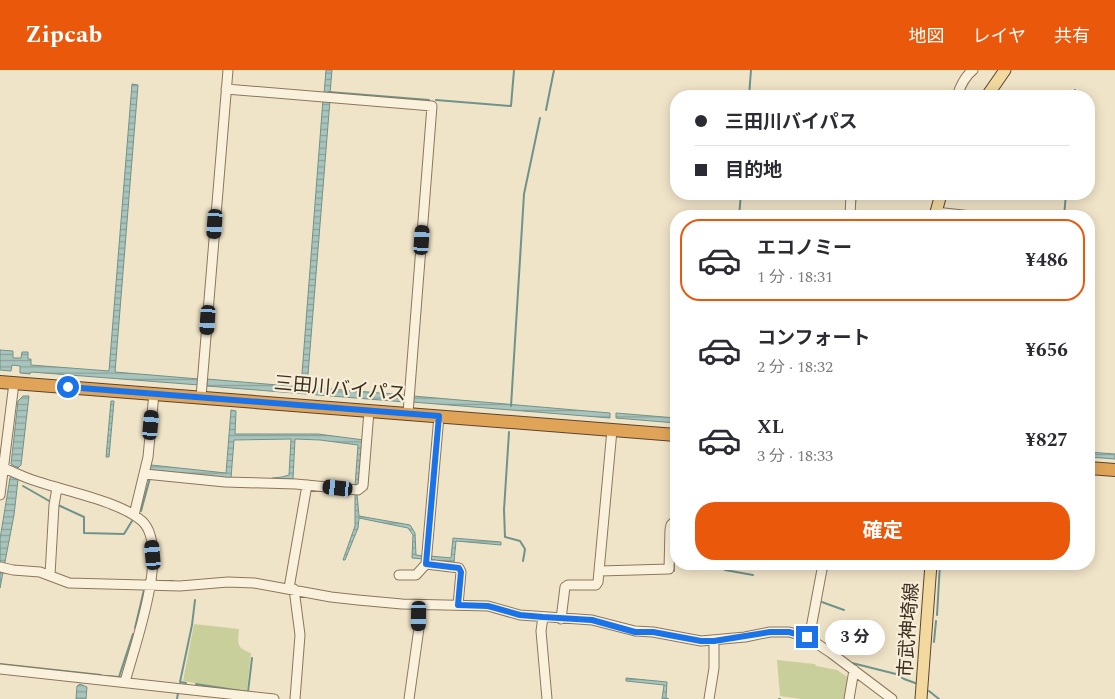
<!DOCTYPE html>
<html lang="ja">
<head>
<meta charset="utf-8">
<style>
	body { margin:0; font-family:Spectral,"Noto Sans JP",serif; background:#f7f7f7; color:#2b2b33; height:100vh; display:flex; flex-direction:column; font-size:19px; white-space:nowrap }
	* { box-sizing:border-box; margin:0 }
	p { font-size:16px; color:#7c7c81 }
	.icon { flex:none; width:28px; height:28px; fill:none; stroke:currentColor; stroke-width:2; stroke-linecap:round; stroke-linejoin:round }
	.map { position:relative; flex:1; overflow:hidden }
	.sheet { position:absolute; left:670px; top:140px; width:425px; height:360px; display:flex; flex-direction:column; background:#fff; border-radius:20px; box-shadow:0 2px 12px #0003 }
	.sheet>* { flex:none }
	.guide { position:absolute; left:670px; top:20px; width:425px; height:110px; border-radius:20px; box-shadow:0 2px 12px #0003; display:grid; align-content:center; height:110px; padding:0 25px; background:#fff }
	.end { position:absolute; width:22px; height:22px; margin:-11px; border:6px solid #1a73e8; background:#fff; box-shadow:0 0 0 2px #fff }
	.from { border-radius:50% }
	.bubble { position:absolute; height:35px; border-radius:18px; background:#fff; box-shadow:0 2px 12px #0003; font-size:16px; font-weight:700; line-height:35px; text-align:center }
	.car { position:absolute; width:15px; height:30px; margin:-15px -8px; border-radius:6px; box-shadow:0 0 4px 1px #0007; background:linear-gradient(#222 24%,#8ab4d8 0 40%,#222 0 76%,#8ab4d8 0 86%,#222 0) }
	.guide b { display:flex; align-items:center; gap:18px; height:48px; font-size:19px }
	.guide b+b { border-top:1px solid #e1e1e2 }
	.guide i { width:12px; height:12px; background:#2b2b33 }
	ul { padding:9px 0 0; list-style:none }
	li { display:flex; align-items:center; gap:15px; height:82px; margin:0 10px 8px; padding:0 15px; border:2px solid transparent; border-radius:20px }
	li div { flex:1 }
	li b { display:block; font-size:19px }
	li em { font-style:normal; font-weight:700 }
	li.selected { border-color:#ea580c }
	li>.icon { width:45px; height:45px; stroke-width:1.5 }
	.primary-button { display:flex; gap:10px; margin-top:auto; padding:10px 25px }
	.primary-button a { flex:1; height:58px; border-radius:20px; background:#ea580c; color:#fff; font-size:20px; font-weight:700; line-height:58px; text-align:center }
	header { display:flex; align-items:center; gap:30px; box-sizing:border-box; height:70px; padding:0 25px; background:#ea580c; color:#fff }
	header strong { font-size:24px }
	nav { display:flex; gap:28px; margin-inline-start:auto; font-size:18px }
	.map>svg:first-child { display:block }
</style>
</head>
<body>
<header>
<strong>Zipcab</strong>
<nav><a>地図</a><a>レイヤ</a><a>共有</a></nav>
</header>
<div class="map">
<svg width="1115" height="629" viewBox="0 0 1115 629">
	<defs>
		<pattern id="water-rules" width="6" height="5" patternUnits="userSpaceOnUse" patternTransform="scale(1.25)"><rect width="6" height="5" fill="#a9c4bc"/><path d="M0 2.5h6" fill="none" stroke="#8ba098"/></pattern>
	</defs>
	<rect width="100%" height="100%" fill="#f0e4c8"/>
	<path fill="#c9cf9b" d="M 194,554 L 239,559 C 238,574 236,578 251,583 L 247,621 L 183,611 Z
		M 777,590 L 815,594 L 816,596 L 837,600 L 849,608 L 847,629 L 801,629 L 780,626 Z"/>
	<path fill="url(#water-rules)" stroke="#6f938a" d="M 326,0 L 332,0 L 330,24 L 324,24 Z
		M 132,14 L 138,15 L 115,302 L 199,309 L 199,315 L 31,302 L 30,304 L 20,303 L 20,296 L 12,295 L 11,301 L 0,300 L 0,280 L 13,281 L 13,288 L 21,288 L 22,282 L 28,282 L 28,289 L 31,289 L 31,295 L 109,301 Z
		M 323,29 L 330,30 L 307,317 L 405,325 L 405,332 L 207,316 L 207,309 L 301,317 Z
		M 23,326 L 29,326 L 21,395 L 18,398 L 11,394 L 18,331 Z
		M 413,326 L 610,343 L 610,348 L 412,332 Z
		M 111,331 L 114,331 L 109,387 L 106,387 Z
		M 231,340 L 236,341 L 235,364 L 318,364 L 364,370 L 357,424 L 359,446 L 410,455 L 415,463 L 416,485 L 423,486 L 423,489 L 412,488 L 413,465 L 408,458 L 359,448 L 358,458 L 345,490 L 343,490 L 355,456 L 355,416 L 358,375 L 320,370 L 295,369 L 293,409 L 272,409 L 272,408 L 282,407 L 289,405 L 291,369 L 234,370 L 231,408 L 150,400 L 151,395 L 226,403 Z
		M 616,343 L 676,348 L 676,353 L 616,348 Z
		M 1089,382 L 1115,384 L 1115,389 L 1089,387 Z
		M 12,406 L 17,407 L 18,410 L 14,445 L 0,518 L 0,469 L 10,408 Z
		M 453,468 L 501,472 L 501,475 L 456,471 L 454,492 L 430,490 L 430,486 L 451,488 Z
		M 626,608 L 667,612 L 666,628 L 669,629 L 662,629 L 664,615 L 626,611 Z
		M 80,614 L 87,617 L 86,629 L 76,629 L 77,616 Z"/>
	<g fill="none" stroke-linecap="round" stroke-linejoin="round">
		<path stroke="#6f938a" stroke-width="2" d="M 329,22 L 429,30
			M 749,26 L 751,0
			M 1074,26 L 1075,20
			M 436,30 L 511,36 L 514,0
			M 546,40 L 554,0
			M 855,134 L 856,124
			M 739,146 L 741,124
			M 1064,146 L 1066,124
			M 511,336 L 524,124 L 540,48
			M 509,362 L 504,440 L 505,467 L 520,471 L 525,479 L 523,491
			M 23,416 L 51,432
			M 58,435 L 84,447 L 84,463 L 124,464 L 132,451
			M 141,441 L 150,408
			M 720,494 L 725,500 L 753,505
			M 674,501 L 674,461 L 676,456
			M 826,502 L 828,494
			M 155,511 L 173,511
			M 819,531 L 844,540
			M 937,545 L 940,494
			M 135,558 L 144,520
			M 934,572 L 936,551
			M 852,593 L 896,604 L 904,609 L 918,614
			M 0,594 L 101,605
			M 107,606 L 119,607 L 133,564
			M 186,613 L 180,612 L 192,555 L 195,530
			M 196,614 L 248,622 L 252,588
			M 929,621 L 939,629
			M 177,629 L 178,623
			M 779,629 L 780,629"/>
		<defs>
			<path id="minor" d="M 226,19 L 432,36 L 408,343
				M 957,26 C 960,17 965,6 973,0
				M 935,142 L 972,146
				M 850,146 L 851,124
				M 201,327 L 228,0
				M 0,396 C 13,402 25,408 39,412 C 66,421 121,432 142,451 C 171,478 134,577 125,612
				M 145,404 L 225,412 L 296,414 L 358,420 L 363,416 L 369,341
				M 0,425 L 14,313
				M 134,445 L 148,387 L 154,323
				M 426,494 L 459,498 L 461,502 L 458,535
				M 0,497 L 13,500 L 40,502 L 69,513 L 180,516 L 228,512 L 254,513 L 331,527 L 358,530 L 402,534 L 488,536 L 520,545 L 592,550 L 635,561 L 653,562 L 701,571 L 745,567 L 770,562 L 789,562 L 807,567 L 831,583 L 892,629
				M 600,501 L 669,499 L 670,460 L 671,455 L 676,450
				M 50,505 L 54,435 L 57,418
				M 399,505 L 416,505 L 426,494 L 439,346
				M 289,518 L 307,415
				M 294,519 L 300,565 L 295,629
				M 543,547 L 541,561 L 547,629
				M 561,549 L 565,517 L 568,515 L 596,515 L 598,512 L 612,360
				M 807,567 L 811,558 L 823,494
				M 0,599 L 274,629
				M 409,629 L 419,558 L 419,535
				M 709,629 L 714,598 L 714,571
				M 849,629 L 854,600"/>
			<path id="major" d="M 987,26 L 1005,0
				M 935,146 L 941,124
				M 921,629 L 931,494"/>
			<path id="highway" d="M 0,312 L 676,365
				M 1089,398 L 1115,400"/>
		</defs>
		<use href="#minor" stroke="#8d765c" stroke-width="11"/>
		<use href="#major" stroke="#5b4430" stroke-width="13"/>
		<use href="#highway" stroke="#5b4430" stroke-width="14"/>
		<use href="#minor" stroke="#faf1dc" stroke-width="9"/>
		<use href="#major" stroke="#f3d9a0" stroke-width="11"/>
		<use href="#highway" stroke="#e0a458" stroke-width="12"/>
	</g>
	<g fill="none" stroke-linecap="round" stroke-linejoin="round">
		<path stroke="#1a73e8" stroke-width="6" d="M 68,317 L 439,346 L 426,494 L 459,498 L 461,502 L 458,535 L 488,536 L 520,545 L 543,547 L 592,550 L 635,562 L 653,562 L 701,571 L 714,571 L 770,562 L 789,562 L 807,567"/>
	</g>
	<g text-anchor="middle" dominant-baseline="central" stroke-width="4.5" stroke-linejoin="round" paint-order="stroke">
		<g font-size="19" fill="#3d2e20" stroke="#f7eed8">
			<text transform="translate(340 319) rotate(5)">三田川バイパス</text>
			<text transform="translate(909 560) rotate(-86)">市武神埼線</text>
		</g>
	</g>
</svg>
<i class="end from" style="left:68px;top:317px"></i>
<i class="end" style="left:807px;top:567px"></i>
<div class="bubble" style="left:825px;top:550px;width:60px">3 分</div>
<i class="car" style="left:215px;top:154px;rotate:184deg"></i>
<i class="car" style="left:422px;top:170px;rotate:4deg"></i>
<i class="car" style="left:208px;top:250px;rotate:184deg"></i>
<i class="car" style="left:151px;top:355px;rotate:5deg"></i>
<i class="car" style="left:338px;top:418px;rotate:276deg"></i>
<i class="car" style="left:153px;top:485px;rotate:355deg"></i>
<i class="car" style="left:419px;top:546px;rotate:181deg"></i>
<div class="guide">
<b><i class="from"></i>三田川バイパス</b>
<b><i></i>目的地</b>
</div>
<section class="sheet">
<ul>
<li class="selected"><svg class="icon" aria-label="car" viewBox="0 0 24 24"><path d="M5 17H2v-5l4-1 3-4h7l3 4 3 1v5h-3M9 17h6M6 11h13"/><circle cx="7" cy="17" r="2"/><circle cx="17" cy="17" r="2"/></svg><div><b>エコノミー</b><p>1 分 · 18:31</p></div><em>¥486</em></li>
<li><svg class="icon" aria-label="car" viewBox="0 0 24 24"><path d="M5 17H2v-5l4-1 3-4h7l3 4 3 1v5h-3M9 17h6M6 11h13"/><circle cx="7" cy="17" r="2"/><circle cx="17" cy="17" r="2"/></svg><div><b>コンフォート</b><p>2 分 · 18:32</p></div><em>¥656</em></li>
<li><svg class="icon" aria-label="car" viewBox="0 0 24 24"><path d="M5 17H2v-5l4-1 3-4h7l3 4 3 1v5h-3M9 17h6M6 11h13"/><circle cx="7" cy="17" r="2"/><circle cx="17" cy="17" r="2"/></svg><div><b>XL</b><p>3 分 · 18:33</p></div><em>¥827</em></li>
</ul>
<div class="primary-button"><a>確定</a></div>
</section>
</div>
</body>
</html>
